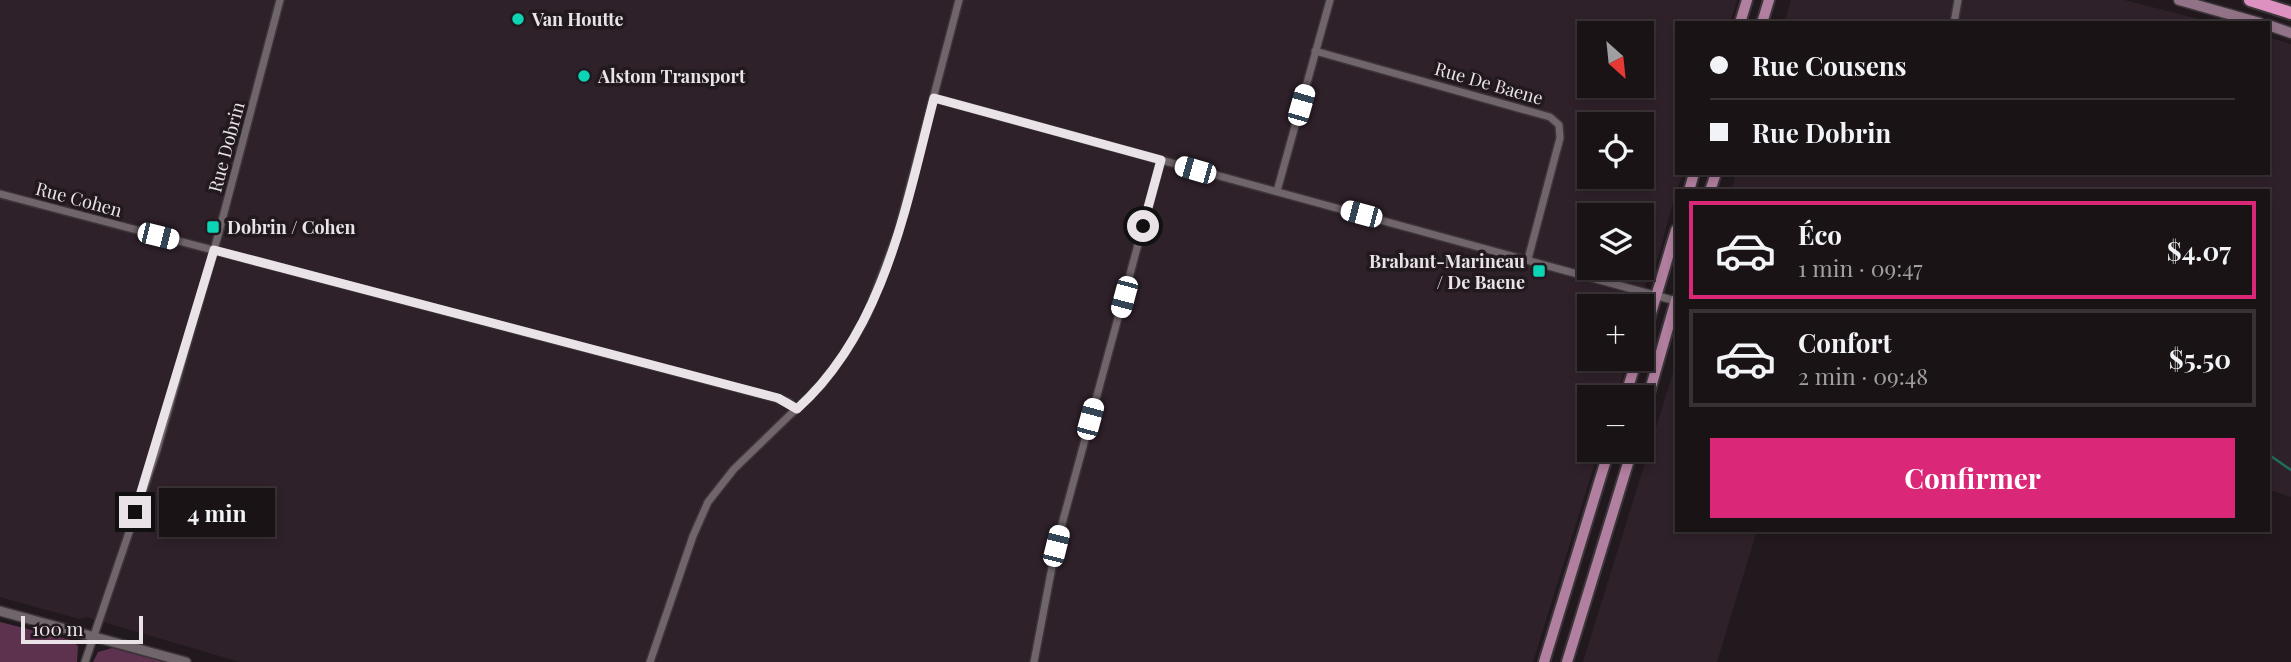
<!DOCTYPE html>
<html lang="fr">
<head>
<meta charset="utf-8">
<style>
	body { margin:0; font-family:"Playfair Display",serif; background:#272023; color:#f1f3f6; height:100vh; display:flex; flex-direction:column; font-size:26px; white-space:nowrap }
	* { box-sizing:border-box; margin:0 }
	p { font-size:23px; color:#9f9ea1 }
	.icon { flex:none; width:38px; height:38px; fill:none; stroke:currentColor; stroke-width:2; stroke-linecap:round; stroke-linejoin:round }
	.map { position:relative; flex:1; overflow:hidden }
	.drawer { position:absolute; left:1675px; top:189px; width:595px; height:343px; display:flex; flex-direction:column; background:#1a1316; border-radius:0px; box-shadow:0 4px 10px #0003,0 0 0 2px #383235 }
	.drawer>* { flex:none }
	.guide { position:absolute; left:1675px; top:21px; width:595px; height:154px; border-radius:0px; box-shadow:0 4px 10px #0003,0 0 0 2px #383235; display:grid; align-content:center; height:154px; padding:0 35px; background:#1a1316 }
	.needle { width:46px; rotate:153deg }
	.fabs { position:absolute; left:1577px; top:21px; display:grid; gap:14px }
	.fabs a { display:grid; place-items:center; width:77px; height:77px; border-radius:0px; background:#1a1316; box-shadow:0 4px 10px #0003,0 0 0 2px #383235; font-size:35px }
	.scale { position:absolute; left:21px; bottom:18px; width:122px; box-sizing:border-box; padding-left:7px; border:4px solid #e9e3e7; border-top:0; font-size:19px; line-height:24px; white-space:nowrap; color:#e9e3e7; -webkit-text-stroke:5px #22191e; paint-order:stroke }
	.end { position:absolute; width:32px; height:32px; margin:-16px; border:9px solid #e9e3e7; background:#111; box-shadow:0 0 0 4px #111 }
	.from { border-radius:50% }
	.bubble { position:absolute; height:49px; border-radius:0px; background:#1a1316; box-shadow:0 4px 10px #0003,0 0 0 2px #383235; font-size:23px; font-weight:700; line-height:49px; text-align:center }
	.car { position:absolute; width:21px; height:42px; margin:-21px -10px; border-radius:9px; box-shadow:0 0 5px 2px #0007; background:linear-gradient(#fff 24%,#345 0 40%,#fff 0 76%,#345 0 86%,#fff 0) }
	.guide b { display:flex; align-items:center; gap:24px; height:66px; font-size:26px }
	.guide b+b { border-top:2px solid #383235 }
	.guide i { width:18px; height:18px; background:#f1f3f6 }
	ul { padding:12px 0 0; list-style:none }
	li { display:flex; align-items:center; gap:21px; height:98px; margin:0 14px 10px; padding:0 21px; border:4px solid #383235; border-radius:0px }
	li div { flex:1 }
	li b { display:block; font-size:26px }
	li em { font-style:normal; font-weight:700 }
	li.selected { border-color:#db2777 }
	li>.icon { width:63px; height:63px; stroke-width:1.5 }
	.cta { display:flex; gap:14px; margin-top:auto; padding:14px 35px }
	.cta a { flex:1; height:80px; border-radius:0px; background:#db2777; color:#fff; font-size:28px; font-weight:700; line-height:80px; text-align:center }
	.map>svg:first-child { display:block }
</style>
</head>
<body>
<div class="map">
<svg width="2291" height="662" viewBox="0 0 2291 662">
	<rect width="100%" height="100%" fill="#22191e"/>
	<path fill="#2f212a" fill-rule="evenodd" d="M 0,0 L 1737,0 L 1730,23 L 1676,23 L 1676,173 L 1684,173 L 1676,191 L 1654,273 L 1647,279 L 1640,306 L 1589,306 L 1589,359 L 1628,359 L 1616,397 L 1589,397 L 1589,450 L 1599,450 L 1533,662 L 240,662 L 86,617 L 79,619 L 0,597 ZM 1589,33 L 1642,33 L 1642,86 L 1589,86 ZM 1589,124 L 1642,124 L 1642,177 L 1589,177 ZM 1589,215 L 1642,215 L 1642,268 L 1589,268 Z
		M 1791,0 L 2124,0 L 2215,23 L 1784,23 Z
		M 2268,37 L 2291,44 L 2291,497 L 2268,489 L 2268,191 L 1731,191 L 1736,173 L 2268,173 Z
		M 1676,363 L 1676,530 L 1757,530 L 1717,662 L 1583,662 Z"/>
	<path fill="#5c324e" d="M 0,622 L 71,640 L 78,646 L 77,662 L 0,662 Z
		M 112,648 L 164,662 L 93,662 L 98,652 Z"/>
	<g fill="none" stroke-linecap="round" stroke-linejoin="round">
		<path stroke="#1f6d5d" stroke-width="2.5" d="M 2268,454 L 2291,470"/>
		<defs>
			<path id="minor" d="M 1954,23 L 1958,0
				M 1315,51 L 1550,117 L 1559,125 L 1560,138 L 1528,259
				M 934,98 L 1676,301
				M 1277,191 L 1330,0
				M 0,194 L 772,397 L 788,402 L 797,409
				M 85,662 L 157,450 L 219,232 L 280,0
				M 650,662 L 693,536 L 708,502 L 734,469 L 821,385 L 847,350 L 867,315 L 898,232 L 959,0
				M 1034,662 L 1056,546 L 1161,160"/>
			<path id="tertiary" d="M 0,611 L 186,662"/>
			<path id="secondary" d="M 2179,0 L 2260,23
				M 2268,25 L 2291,33"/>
			<path id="primary" d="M 1740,23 L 1747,0
				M 1762,23 L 1769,0
				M 1689,191 L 1694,173
				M 1710,191 L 1716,173
				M 1642,343 L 1676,230
				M 1625,397 L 1637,359
				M 1642,418 L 1676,300
				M 1544,662 L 1609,450
				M 1567,662 L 1632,450"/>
			<path id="motorway" d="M 2250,0 L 2291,13"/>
		</defs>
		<use href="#minor" stroke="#3c3639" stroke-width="10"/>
		<use href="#tertiary" stroke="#3c3639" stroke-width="12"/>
		<use href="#secondary" stroke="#3c3639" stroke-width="13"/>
		<use href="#primary" stroke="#3c3639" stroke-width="14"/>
		<use href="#motorway" stroke="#3c3639" stroke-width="16"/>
		<use href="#minor" stroke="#71656c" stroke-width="7"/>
		<use href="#tertiary" stroke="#71656c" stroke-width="9"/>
		<use href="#secondary" stroke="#917286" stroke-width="10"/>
		<use href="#primary" stroke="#b17f9f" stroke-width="10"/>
		<use href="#motorway" stroke="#dc91c1" stroke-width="12"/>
	</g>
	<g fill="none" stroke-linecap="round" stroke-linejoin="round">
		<path stroke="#e9e3e7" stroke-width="9" d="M 135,512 L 214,250 L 778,398 L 797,409 C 884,331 906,206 934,98 L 1161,160 L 1143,226"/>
	</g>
	<g fill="#0cd5b5" stroke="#22191e" stroke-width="2.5">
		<circle cx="518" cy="19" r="7"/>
		<circle cx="584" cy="76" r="7"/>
		<rect x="206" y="220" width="14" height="14" rx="3.5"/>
		<rect x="1532" y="264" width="14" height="14" rx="3.5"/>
	</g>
	<g text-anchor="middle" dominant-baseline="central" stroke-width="7" stroke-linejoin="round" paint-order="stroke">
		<g font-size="18" font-weight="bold" fill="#e9e3e7" stroke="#22191e" text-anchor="start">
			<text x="532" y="19">Van Houtte</text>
			<text x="598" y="76">Alstom Transport</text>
			<text x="227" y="227">Dobrin / Cohen</text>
			<text x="1525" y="261" text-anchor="end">Brabant-Marineau<tspan x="1525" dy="21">/ De Baene</tspan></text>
		</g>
		<g font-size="18" fill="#e9e3e7" stroke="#22191e">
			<text transform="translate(1489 83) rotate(16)">Rue De Baene</text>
			<text transform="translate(226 147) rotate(-75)">Rue Dobrin</text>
			<text transform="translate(79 199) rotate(15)">Rue Cohen</text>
		</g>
	</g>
</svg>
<div class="fabs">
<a><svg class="needle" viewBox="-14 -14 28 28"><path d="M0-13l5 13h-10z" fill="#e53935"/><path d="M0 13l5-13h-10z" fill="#9f9ea1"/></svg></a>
<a><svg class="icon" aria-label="locate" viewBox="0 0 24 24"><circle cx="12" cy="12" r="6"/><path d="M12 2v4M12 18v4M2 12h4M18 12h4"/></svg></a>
<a><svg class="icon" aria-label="layers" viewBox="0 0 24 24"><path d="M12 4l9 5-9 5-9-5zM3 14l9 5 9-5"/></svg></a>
<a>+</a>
<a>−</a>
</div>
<div class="scale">100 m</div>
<i class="end from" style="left:1143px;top:226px"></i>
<i class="end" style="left:135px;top:512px"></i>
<div class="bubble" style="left:159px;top:488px;width:116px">4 min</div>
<i class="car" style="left:1301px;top:105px;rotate:16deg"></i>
<i class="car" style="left:1195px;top:170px;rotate:286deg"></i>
<i class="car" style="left:1361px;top:214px;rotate:285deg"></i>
<i class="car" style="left:158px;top:236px;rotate:104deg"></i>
<i class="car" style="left:1124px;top:297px;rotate:195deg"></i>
<i class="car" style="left:1090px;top:419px;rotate:15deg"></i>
<i class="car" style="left:1056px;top:546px;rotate:14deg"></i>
<div class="guide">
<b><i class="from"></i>Rue Cousens</b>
<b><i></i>Rue Dobrin</b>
</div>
<section class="drawer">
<ul>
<li class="selected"><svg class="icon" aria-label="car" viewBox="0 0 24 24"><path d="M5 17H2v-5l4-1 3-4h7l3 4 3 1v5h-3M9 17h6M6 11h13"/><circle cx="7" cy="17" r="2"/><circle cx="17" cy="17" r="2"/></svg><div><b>Éco</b><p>1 min · 09:47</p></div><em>$4.07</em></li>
<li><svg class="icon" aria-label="car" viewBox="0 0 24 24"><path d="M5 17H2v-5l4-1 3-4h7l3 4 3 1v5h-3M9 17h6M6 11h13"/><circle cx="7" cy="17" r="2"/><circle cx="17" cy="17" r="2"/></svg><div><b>Confort</b><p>2 min · 09:48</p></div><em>$5.50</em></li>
</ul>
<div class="cta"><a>Confirmer</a></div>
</section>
</div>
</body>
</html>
